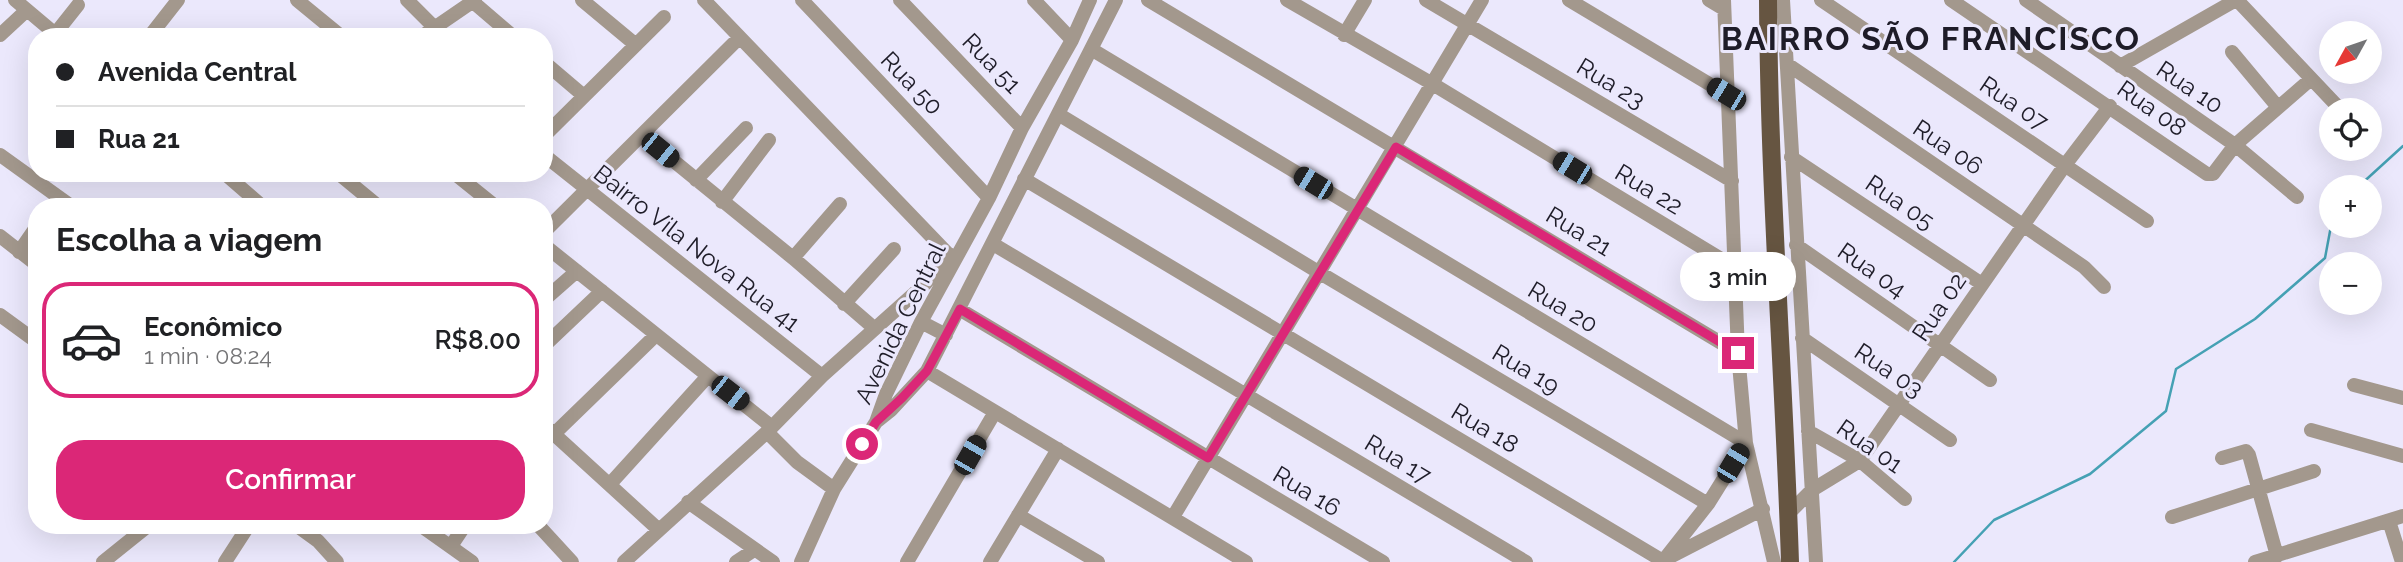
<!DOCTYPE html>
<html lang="pt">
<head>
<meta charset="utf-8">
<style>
	body { margin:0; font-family:Raleway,sans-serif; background:#f2f2f2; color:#202124; height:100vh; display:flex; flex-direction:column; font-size:26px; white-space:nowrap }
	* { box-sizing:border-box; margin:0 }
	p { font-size:23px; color:#757577 }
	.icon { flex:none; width:38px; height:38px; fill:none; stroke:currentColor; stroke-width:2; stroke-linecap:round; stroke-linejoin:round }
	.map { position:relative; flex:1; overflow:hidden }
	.drawer { position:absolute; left:28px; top:198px; width:525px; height:336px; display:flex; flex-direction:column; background:#fff; border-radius:28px; box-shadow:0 7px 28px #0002 }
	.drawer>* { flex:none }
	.banner { position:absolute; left:28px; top:28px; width:525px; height:154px; border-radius:28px; box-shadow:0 7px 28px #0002; display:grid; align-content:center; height:154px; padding:0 28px; background:#fff }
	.needle { width:46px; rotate:230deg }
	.tools { position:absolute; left:2319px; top:21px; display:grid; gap:14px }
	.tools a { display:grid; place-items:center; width:63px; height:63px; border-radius:50%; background:#fff; box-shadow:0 7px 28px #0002; font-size:35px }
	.end { position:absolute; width:32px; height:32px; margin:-16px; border:9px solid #db2777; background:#fff; box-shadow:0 0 0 4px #fff }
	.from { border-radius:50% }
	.bubble { position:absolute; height:49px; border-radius:24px; background:#fff; box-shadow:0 7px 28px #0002; font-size:23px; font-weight:600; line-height:49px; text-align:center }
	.car { position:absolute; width:21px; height:42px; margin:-21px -10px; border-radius:9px; box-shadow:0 0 5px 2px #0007; background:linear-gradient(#222 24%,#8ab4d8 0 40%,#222 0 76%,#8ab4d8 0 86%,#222 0) }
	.banner b { display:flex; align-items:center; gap:24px; height:66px; font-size:26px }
	.banner b+b { border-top:2px solid #e0e0e0 }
	.banner i { width:18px; height:18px; background:#202124 }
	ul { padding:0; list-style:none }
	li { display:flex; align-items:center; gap:21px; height:116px; margin:0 14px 10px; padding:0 14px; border:4px solid transparent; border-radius:28px }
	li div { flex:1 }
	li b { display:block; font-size:26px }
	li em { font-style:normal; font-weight:600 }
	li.current { border-color:#db2777 }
	li>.icon { width:63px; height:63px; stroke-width:1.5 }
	h2 { padding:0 28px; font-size:32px; line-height:84px }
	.cta { display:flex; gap:14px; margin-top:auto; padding:14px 28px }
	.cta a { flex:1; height:80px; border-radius:28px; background:#db2777; color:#fff; font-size:28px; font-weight:600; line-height:80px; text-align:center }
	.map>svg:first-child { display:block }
</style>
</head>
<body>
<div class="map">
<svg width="2403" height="562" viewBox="0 0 2403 562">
	<rect width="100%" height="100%" fill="#ebe8fc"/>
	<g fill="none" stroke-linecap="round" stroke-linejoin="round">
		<path stroke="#45a1b4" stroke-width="2.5" d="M 2358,187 L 2403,146
			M 1954,562 L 1994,520 L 2090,474 L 2166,411 L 2176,369 L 2255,319 L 2325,258 L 2331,226"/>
		<path stroke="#a3988d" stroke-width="14" d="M 15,0 L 59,37
			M 297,0 L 342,37
			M 407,0 L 435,28
			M 582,0 L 636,45
			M 704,0 L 953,259
			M 802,0 L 989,198
			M 900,0 L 1022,128
			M 1034,0 L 1072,40
			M 1148,0 L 1738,353
			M 1287,0 L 1431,83 L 1736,268
			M 1426,0 L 1732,181
			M 1569,0 L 1726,94
			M 1709,0 L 1724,9
			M 1724,0 L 1738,353 L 1746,443 L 1774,562
			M 1783,0 L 1816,562
			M 1821,0 L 2147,221
			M 1951,0 L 2207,174 L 2213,174 L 2235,145 L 2311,79
			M 2026,0 L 2235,145 L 2297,197
			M 2237,0 L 2341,110
			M 473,2 L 514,37
			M 55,34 L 78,5
			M 0,35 L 27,10
			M 1344,35 L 1365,0
			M 149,37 L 178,0
			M 421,37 L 475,0
			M 1091,49 L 1746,443
			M 2232,52 L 2277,106
			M 544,62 L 584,96
			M 1787,64 L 2084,267 L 2104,287
			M 2120,66 L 2236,0
			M 1058,114 L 1320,273 L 1708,504
			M 544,136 L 664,17
			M 643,136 L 793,258 L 874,328
			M 0,155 L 71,206
			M 544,155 L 822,376
			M 1791,157 L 1982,284
			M 224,173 L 262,206
			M 338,173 L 378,206
			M 454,173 L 495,206
			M 1024,179 L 1663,561
			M 696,180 L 746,128
			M 722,202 L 769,140
			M 544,232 L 739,38
			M 0,236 L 37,265
			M 993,244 L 1526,562
			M 544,245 L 772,427
			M 1796,245 L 1990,380
			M 19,252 L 37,226
			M 793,258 L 840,204
			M 544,300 L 577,271
			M 844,304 L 894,249
			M 959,309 L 1383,562
			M 0,315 L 37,342
			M 921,322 L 946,335
			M 1802,338 L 1950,440
			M 544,346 L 602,291
			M 927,371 L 1246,562
			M 2354,385 L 2403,398
			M 876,422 L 891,410 L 927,371 L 1116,0
			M 544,425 L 659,530
			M 2311,430 L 2403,456
			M 1808,431 L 1859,460 L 1905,499
			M 767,432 L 797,462 L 834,489
			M 555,433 L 656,335
			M 2222,458 L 2246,451 L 2249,455 L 2277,556
			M 610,484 L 708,376
			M 688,502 L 773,562
			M 1788,514 L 1812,490 L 1853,465 L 1864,455 L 2065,165 L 2110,106
			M 1018,515 L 1098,562
			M 1173,517 L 1482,0
			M 2172,517 L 2314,471
			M 2389,521 L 2402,562
			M 296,525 L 318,541 L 337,562
			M 420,525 L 472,562
			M 538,525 L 572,562
			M 451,546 L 465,525
			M 1668,558 L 1763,509
			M 1663,561 L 1708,504 L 1746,443
			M 103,562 L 149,525
			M 225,562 L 249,525
			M 624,562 L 767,432 L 822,376 L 926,283 L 949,254
			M 736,562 L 754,550
			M 801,562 L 834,489 L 876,422 L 886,394 L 921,322 L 989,198 L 1022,128 L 1072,40 L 1090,0
			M 907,562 L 995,412
			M 990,562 L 1058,449
			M 2255,562 L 2403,516"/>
		<path stroke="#665541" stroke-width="18" d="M 1768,0 C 1769,188 1784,375 1790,562"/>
	</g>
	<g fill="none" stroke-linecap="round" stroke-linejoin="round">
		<path stroke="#db2777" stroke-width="9" d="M 862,444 L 876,422 L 902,398 L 927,371 L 960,309 L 1208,458 L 1396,147 L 1738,353"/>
	</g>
	<g text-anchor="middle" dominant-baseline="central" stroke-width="6" stroke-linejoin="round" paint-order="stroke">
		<g font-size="24" fill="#1e1c28" stroke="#ebe8fc">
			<text transform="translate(992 63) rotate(46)">Rua 51</text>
			<text transform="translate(912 83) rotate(46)">Rua 50</text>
			<text transform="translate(1611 83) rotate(31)">Rua 23</text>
			<text transform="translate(2190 87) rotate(34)">Rua 10</text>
			<text transform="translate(2014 103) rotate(34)">Rua 07</text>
			<text transform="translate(2152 108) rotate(35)">Rua 08</text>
			<text transform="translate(1948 147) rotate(34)">Rua 06</text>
			<text transform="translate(1649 189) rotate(31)">Rua 22</text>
			<text transform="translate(1900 202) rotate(34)">Rua 05</text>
			<text transform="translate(1579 231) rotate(31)">Rua 21</text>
			<text transform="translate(697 248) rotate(38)">Bairro Vila Nova Rua 41</text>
			<text transform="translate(1872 270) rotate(35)">Rua 04</text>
			<text transform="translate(1563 307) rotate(31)">Rua 20</text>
			<text transform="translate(1939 307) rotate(-56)">Rua 02</text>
			<text transform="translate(900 323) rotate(-64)">Avenida Central</text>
			<text transform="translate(1526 369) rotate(31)">Rua 19</text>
			<text transform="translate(1889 370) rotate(34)">Rua 03</text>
			<text transform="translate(1485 428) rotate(31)">Rua 18</text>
			<text transform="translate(1870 446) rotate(35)">Rua 01</text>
			<text transform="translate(1398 459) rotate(31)">Rua 17</text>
			<text transform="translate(1307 491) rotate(31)">Rua 16</text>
		</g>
		<g font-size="32" font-weight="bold" letter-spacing="2" fill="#1e1c28" stroke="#ebe8fc">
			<text x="1931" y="38">BAIRRO SÃO FRANCISCO</text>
		</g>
	</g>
</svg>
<div class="tools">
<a><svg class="needle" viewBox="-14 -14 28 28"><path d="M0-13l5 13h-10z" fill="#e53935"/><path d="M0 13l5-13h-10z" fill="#757577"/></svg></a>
<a><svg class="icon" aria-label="locate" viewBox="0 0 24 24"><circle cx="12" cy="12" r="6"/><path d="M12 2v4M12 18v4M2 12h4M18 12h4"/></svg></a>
<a>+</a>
<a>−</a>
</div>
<i class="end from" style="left:862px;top:444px"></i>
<i class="end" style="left:1738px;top:353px"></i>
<div class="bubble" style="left:1680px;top:252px;width:116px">3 min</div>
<i class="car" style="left:1726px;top:94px;rotate:301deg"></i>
<i class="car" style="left:660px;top:150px;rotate:129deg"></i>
<i class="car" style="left:1572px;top:168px;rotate:301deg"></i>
<i class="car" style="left:1313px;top:183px;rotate:301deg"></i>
<i class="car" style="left:730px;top:393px;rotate:128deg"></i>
<i class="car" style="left:970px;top:455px;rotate:30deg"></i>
<i class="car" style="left:1733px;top:463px;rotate:31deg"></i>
<div class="banner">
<b><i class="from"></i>Avenida Central</b>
<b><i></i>Rua 21</b>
</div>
<section class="drawer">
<h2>Escolha a viagem</h2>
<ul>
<li class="current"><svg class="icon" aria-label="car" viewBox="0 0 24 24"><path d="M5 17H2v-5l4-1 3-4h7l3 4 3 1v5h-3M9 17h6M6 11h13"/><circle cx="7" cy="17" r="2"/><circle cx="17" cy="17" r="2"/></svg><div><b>Econômico</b><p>1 min · 08:24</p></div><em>R$8.00</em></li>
</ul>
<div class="cta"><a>Confirmar</a></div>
</section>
</div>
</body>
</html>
